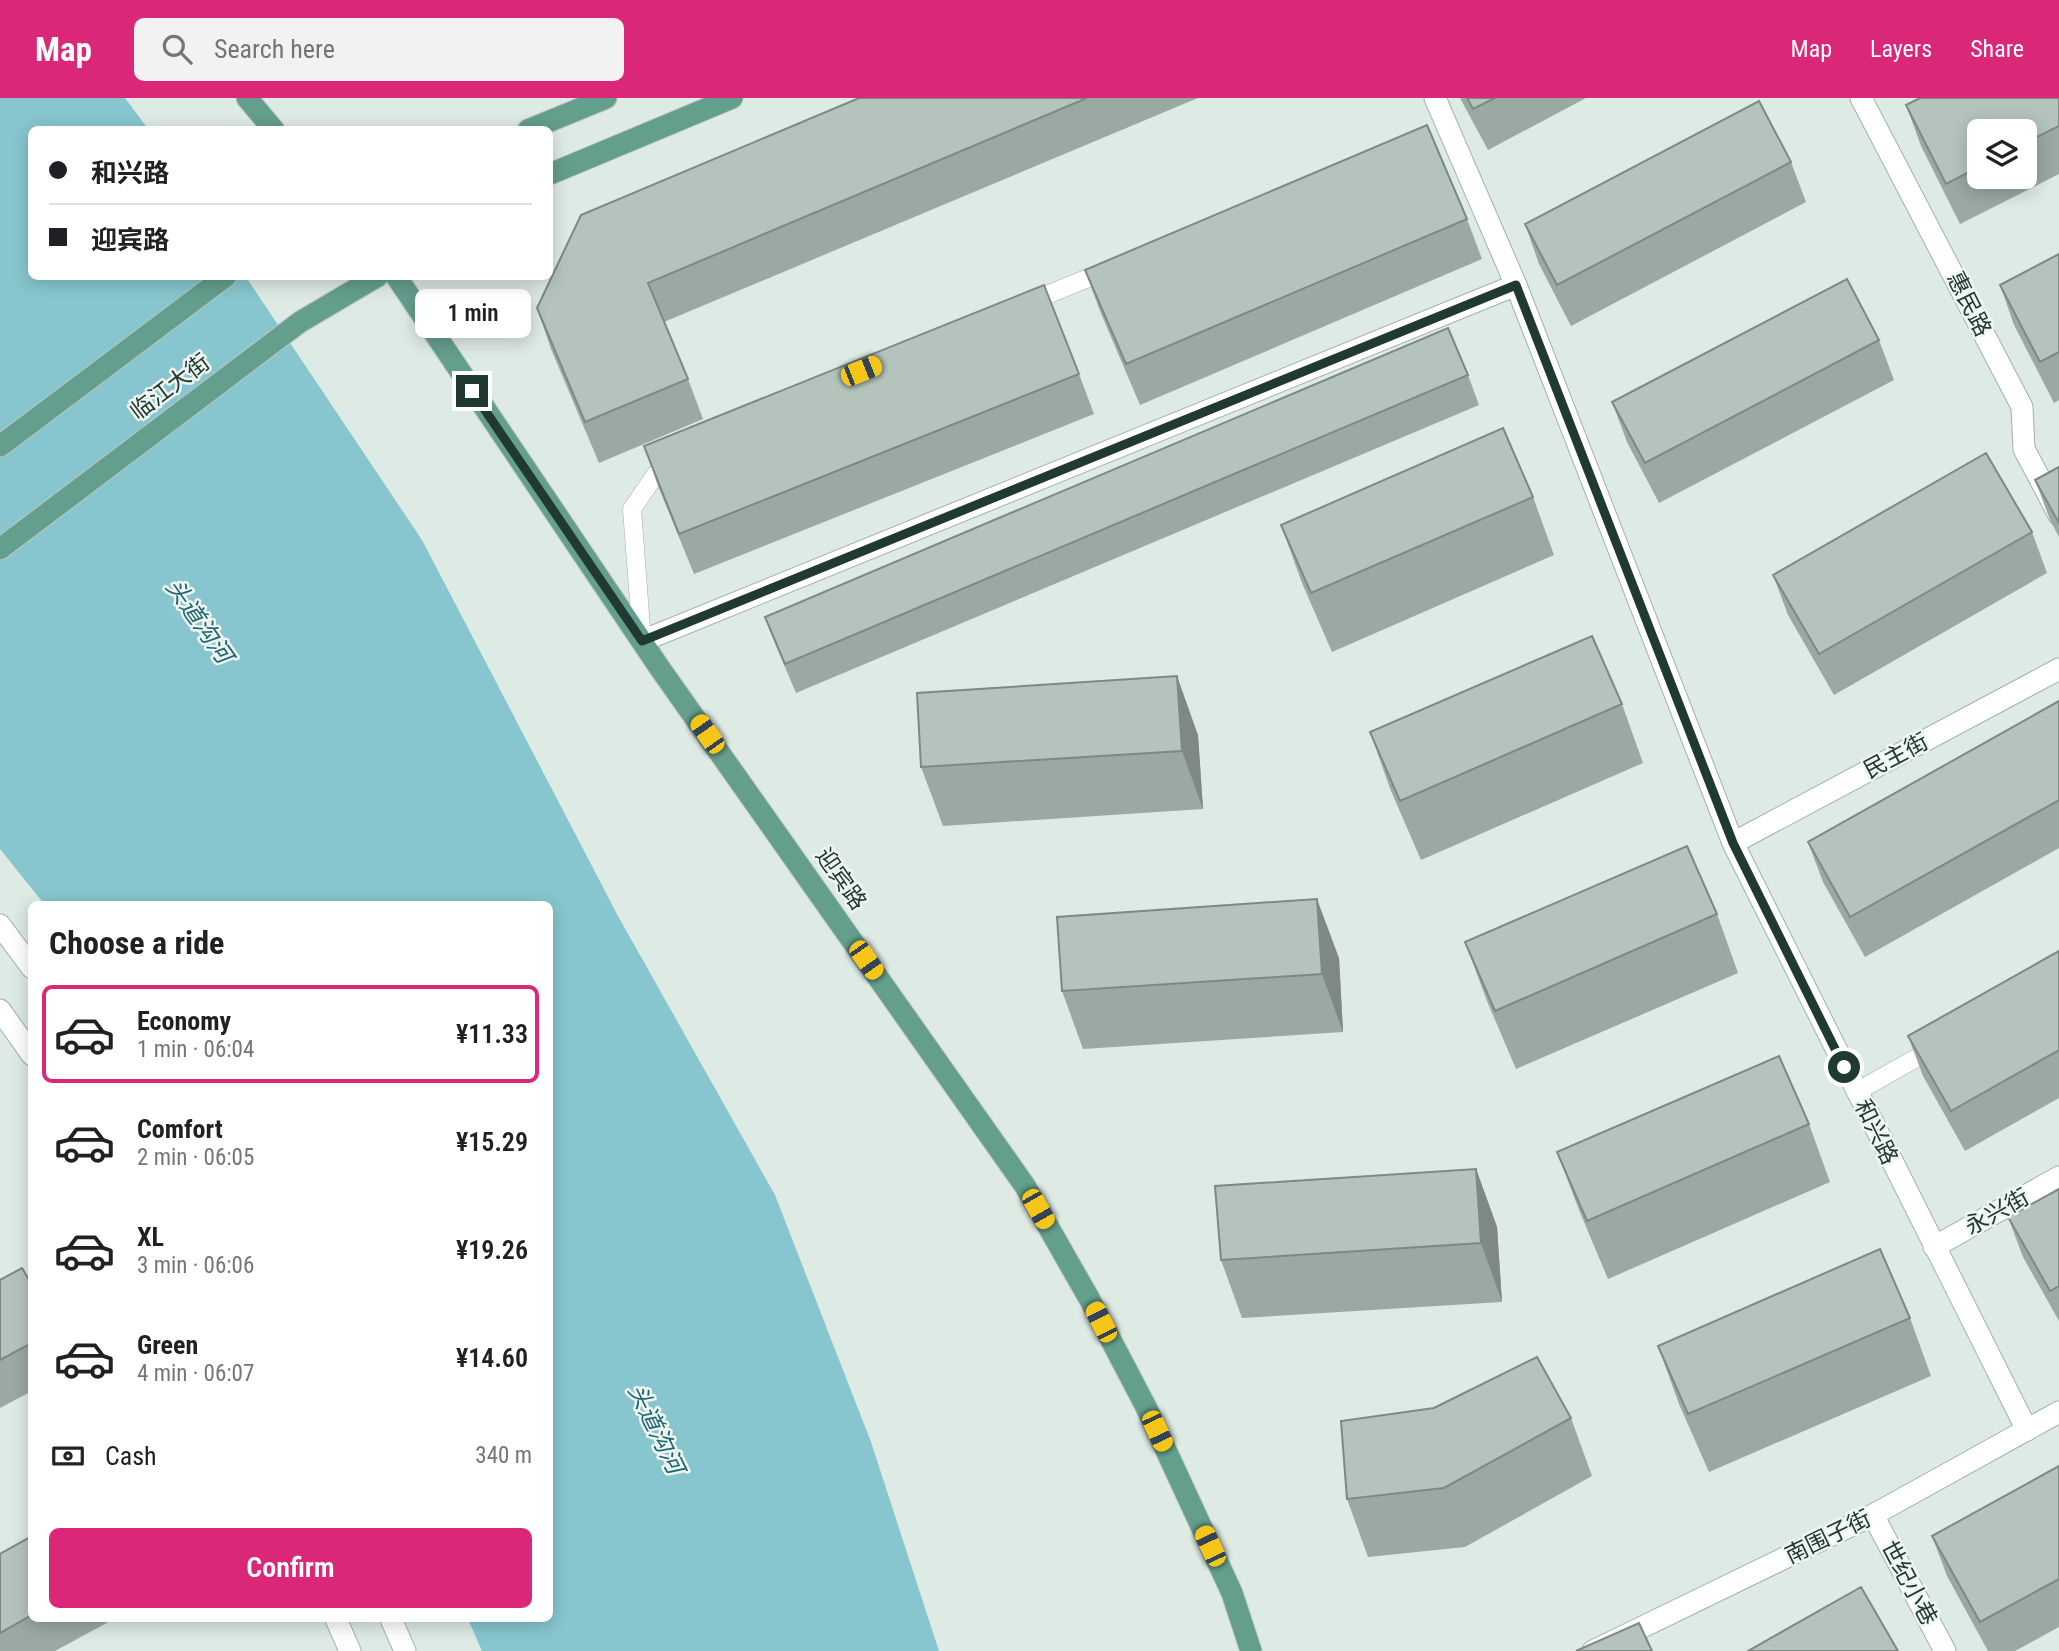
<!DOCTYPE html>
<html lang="en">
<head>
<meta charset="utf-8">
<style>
	body { margin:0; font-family:"Roboto Condensed","Noto Sans SC",sans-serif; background:#f2f2f2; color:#202124; height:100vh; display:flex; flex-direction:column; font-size:26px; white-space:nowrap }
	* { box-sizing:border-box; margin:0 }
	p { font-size:23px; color:#757577 }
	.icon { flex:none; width:38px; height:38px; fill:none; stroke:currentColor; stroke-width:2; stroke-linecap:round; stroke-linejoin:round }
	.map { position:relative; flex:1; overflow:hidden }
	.details { position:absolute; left:28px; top:803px; width:525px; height:721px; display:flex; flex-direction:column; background:#fff; border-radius:10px; box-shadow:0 4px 18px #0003 }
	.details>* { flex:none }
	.top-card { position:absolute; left:28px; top:28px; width:525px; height:154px; border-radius:10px; box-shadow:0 4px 18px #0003; display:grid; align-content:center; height:154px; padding:0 21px; background:#fff }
	.fabs { position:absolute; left:1967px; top:21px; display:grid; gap:14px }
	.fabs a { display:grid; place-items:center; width:70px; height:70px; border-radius:10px; background:#fff; box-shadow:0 4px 18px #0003; font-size:35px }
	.end { position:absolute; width:32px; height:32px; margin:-16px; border:9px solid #203931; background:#fff; box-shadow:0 0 0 4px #fff }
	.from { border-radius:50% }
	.bubble { position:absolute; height:49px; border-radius:10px; background:#fff; box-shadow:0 4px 18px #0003; font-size:23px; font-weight:600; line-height:49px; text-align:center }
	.car { position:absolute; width:21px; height:42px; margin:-21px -10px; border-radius:9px; box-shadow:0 0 5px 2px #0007; background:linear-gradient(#f5c518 24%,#345 0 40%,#f5c518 0 76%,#345 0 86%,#f5c518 0) }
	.top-card b { display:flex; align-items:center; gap:24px; height:66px; font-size:26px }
	.top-card b+b { border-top:2px solid #e0e0e0 }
	.top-card i { width:18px; height:18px; background:#202124 }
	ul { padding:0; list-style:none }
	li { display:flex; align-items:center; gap:21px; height:98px; margin:0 14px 10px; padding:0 7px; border:4px solid transparent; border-radius:10px }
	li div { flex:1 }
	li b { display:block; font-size:26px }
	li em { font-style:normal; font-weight:600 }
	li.on { border-color:#db2777 }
	li>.icon { width:63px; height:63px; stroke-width:1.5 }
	h2 { padding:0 21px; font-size:32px; line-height:84px }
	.pay { display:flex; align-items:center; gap:18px; height:77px; padding:0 21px; font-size:26px }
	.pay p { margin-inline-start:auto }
	.button { display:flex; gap:14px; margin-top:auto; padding:14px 21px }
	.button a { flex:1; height:80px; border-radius:10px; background:#db2777; color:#fff; font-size:28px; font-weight:600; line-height:80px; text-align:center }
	header { display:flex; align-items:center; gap:42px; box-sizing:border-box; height:98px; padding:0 35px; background:#db2777; color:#fff }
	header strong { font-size:33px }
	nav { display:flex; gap:38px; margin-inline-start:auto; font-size:24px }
	.search { width:490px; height:63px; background:#f2f2f2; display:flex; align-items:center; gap:18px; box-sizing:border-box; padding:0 24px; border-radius:10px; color:#757577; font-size:26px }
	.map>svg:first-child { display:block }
</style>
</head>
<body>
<header>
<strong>Map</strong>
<div class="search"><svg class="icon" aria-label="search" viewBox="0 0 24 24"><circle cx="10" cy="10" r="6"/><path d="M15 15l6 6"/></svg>Search here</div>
<nav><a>Map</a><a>Layers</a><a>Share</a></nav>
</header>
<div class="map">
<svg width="2059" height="1553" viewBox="0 0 2059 1553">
	<rect width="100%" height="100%" fill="#deeae4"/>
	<path fill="#87c6ce" d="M 0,0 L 125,0 L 148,31 L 32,32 L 32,178 L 246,179 L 422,442 L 618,818 L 775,1097 L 871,1344 L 939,1553 L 482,1553 L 468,1521 L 550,1521 L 550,807 L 45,807 L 0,751 Z"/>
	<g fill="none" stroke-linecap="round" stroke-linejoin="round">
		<defs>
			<path id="service" d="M 1027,205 L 1108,172
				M 642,543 L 632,411 L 656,376 L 673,364
				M 1856,994 L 1936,949"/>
			<path id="minor" d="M 1435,0 L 1516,187 L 1733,745 L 2027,1332
				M 1861,0 L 2022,309 L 2024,351 L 2059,417
				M 642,543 L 1516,187
				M 1733,745 L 2059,571
				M 1934,1149 L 2059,1079
				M 1873,1417 L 1945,1553"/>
			<path id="tertiary" d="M 0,827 L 32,870
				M 0,912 L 32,957
				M 336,1521 L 350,1553
				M 391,1521 L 405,1553
				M 1593,1553 L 1873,1417 L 2059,1314"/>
			<path id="primary" d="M 247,0 L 274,32
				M 528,32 L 606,0
				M 550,76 L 732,0
				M 396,178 L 659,569 L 1025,1088 L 1090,1202 L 1146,1309 L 1232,1495 L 1251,1553
				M 0,348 L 226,178
				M 0,451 L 300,224 L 378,178"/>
		</defs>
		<use href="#service" stroke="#a1b1ab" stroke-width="19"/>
		<use href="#minor" stroke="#a1b1ab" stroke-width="23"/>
		<use href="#tertiary" stroke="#a1b1ab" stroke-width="23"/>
		<use href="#primary" stroke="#bcc4c1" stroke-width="23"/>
		<use href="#service" stroke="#fff" stroke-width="18"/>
		<use href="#minor" stroke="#fff" stroke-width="21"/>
		<use href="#tertiary" stroke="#fff" stroke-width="21"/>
		<use href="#primary" stroke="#649e8d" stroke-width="21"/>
	</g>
	<path fill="#9ba9a3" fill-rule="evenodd" d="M 859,0 L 1198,0 L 664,224 L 688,281 L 703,321 L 599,365 L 551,251 L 537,210 Z
		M 1460,0 L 1586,0 L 1488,52 Z
		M 2059,0 L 2059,76 L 1960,126 L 1921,48 L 1906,7 ZM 1979,33 L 2025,33 L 2025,79 L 1979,79 Z
		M 1791,64 L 1806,104 L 1571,228 L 1539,166 L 1525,126 Z
		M 1467,121 L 1482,161 L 1140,307 L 1100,213 L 1085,172 Z
		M 2059,156 L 2059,302 L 2054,305 L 2014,227 L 2000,187 Z
		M 1879,242 L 1894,282 L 1659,405 L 1627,344 L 1612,304 Z
		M 1079,276 L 1094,316 L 694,476 L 658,388 L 644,348 Z
		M 1468,277 L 1479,307 L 796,595 L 776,548 L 765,519 Z
		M 2059,369 L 2059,439 L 2050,422 L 2035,382 Z
		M 1533,399 L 1554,457 L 1332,554 L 1302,485 L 1281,427 Z
		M 2032,434 L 2047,475 L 1834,597 L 1788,517 L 1773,477 Z
		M 2059,603 L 2059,750 L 1865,859 L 1823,784 L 1808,744 Z
		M 1622,606 L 1643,665 L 1421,762 L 1391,693 L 1370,634 Z
		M 1198,637 L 1203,711 L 943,728 L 921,669 Z
		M 1717,816 L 1738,875 L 1516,971 L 1487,903 L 1465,844 Z
		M 2059,853 L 2059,1000 L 1965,1053 L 1923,978 L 1908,938 Z
		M 1339,860 L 1343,934 L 1083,951 L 1062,893 Z
		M 1809,1026 L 1830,1084 L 1608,1181 L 1579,1112 L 1557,1054 Z
		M 1476,1071 L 1497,1129 L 1502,1204 L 1242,1220 L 1221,1162 Z
		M 2059,1091 L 2059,1223 L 2023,1159 L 2008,1119 Z
		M 0,1182 L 32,1187 L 32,1293 L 0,1310 Z
		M 1910,1220 L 1931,1278 L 1709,1374 L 1679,1306 L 1658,1248 Z
		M 1571,1320 L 1592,1378 L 1465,1449 L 1368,1459 L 1347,1401 Z
		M 2059,1368 L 2059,1529 L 2015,1553 L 1988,1553 L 1947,1478 L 1932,1438 Z
		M 32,1438 L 32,1521 L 114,1521 L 55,1553 L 0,1553 L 0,1456 Z"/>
	<path fill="#7e8984" d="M 1177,578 L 1198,637 L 1203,711 L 1182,653 Z
		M 1317,801 L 1339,860 L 1343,934 L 1322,876 Z
		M 1476,1071 L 1497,1129 L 1502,1204 L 1481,1145 Z"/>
	<path fill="#b4c4bd" stroke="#7e8984" stroke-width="2" d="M 859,0 L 1087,0 L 648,185 L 688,281 L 585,324 L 537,210 L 581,117 Z
		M 1467,0 L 1495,0 L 1473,11 Z
		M 1920,0 L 2059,0 L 2059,28 L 2025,45 L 2025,33 L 1979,33 L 1979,69 L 1946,86 L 1906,7 Z
		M 1759,3 L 1791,64 L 1557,187 L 1525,126 Z
		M 1427,27 L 1467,121 L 1126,266 L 1085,172 Z
		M 2059,156 L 2059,254 L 2040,264 L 2000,187 Z
		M 1847,181 L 1879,242 L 1645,365 L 1612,304 Z
		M 1044,187 L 1079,276 L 679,436 L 644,348 Z
		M 1448,230 L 1468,277 L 785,566 L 765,519 Z
		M 1503,330 L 1533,399 L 1311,495 L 1281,427 Z
		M 1986,355 L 2032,434 L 1819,556 L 1773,477 Z
		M 2059,369 L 2059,425 L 2035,382 Z
		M 1592,538 L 1622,606 L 1400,703 L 1370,634 Z
		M 1177,578 L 1182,653 L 921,669 L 917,595 Z
		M 2059,603 L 2059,702 L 1850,819 L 1808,744 Z
		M 1687,748 L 1717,816 L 1495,913 L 1465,844 Z
		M 1317,801 L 1322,876 L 1062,893 L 1057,819 Z
		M 2059,853 L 2059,952 L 1951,1013 L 1908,938 Z
		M 1779,958 L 1809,1026 L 1587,1123 L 1557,1054 Z
		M 1476,1071 L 1481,1145 L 1221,1162 L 1215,1088 Z
		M 2059,1091 L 2059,1188 L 2050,1193 L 2008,1119 Z
		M 1880,1151 L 1910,1220 L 1688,1316 L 1658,1248 Z
		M 22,1170 L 32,1187 L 32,1245 L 0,1262 L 0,1182 Z
		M 1537,1259 L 1571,1320 L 1444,1390 L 1347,1401 L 1341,1323 L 1434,1310 Z
		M 2059,1368 L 2059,1481 L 1980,1524 L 1932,1438 Z
		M 32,1438 L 32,1517 L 0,1535 L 0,1456 Z
		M 1861,1489 L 1898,1553 L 1748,1553 Z
		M 1639,1525 L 1652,1553 L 1576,1553 Z"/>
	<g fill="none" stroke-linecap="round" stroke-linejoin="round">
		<path stroke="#203931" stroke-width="9" d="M 472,293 L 642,543 L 1516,187 L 1733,745 L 1844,969"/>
	</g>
	<g text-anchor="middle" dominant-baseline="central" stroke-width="5" stroke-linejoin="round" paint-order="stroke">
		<g font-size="23" fill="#203931" stroke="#eff6f2">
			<text transform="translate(1969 206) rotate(63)">惠民路</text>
			<text transform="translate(170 289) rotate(-37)">临江大街</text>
			<text transform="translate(1896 658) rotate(-28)">民主街</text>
			<text transform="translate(841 781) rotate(55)">迎宾路</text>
			<text transform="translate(1876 1034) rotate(64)">和兴路</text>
			<text transform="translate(1997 1114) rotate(-29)">永兴街</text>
			<text transform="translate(1828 1439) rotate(-26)">南围子街</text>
			<text transform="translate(1909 1485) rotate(62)">世纪小巷</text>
		</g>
		<g font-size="24" font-style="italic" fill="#1d6772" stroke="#eff6f2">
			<text transform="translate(199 523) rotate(55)">头道沟河</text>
			<text transform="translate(656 1331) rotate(64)">头道沟河</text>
		</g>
	</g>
</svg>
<div class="fabs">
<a><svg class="icon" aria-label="layers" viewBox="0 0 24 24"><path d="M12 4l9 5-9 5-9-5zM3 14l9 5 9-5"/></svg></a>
</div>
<i class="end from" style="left:1844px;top:969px"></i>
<i class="end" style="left:472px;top:293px"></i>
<div class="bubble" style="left:415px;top:191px;width:116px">1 min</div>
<i class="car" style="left:861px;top:273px;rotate:68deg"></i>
<i class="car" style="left:707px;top:636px;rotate:325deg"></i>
<i class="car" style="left:866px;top:862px;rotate:145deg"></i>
<i class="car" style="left:1038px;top:1111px;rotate:150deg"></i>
<i class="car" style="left:1101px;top:1224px;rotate:333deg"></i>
<i class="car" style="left:1157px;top:1333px;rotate:155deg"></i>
<i class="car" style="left:1210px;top:1448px;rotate:335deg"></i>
<div class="top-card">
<b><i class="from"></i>和兴路</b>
<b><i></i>迎宾路</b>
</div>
<section class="details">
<h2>Choose a ride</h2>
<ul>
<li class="on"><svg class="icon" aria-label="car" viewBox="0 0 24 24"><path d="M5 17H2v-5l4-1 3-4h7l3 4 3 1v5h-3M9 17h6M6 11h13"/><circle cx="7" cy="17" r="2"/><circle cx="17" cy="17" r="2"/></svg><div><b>Economy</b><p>1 min · 06:04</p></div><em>¥11.33</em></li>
<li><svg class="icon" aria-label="car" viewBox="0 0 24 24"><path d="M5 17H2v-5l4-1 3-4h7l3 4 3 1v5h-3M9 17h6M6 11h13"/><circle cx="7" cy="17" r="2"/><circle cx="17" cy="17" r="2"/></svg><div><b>Comfort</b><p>2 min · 06:05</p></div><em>¥15.29</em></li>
<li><svg class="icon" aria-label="car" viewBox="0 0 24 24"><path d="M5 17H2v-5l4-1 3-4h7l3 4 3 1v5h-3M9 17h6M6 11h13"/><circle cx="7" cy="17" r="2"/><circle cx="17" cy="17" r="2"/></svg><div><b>XL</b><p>3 min · 06:06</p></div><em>¥19.26</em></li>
<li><svg class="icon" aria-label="car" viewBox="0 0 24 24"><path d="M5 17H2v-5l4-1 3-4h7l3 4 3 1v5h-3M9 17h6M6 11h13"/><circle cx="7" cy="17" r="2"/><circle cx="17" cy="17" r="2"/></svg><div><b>Green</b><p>4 min · 06:07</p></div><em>¥14.60</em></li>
</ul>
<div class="pay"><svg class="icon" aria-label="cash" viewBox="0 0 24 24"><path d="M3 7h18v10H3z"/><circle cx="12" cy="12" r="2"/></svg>Cash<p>340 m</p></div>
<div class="button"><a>Confirm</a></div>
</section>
</div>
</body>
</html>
